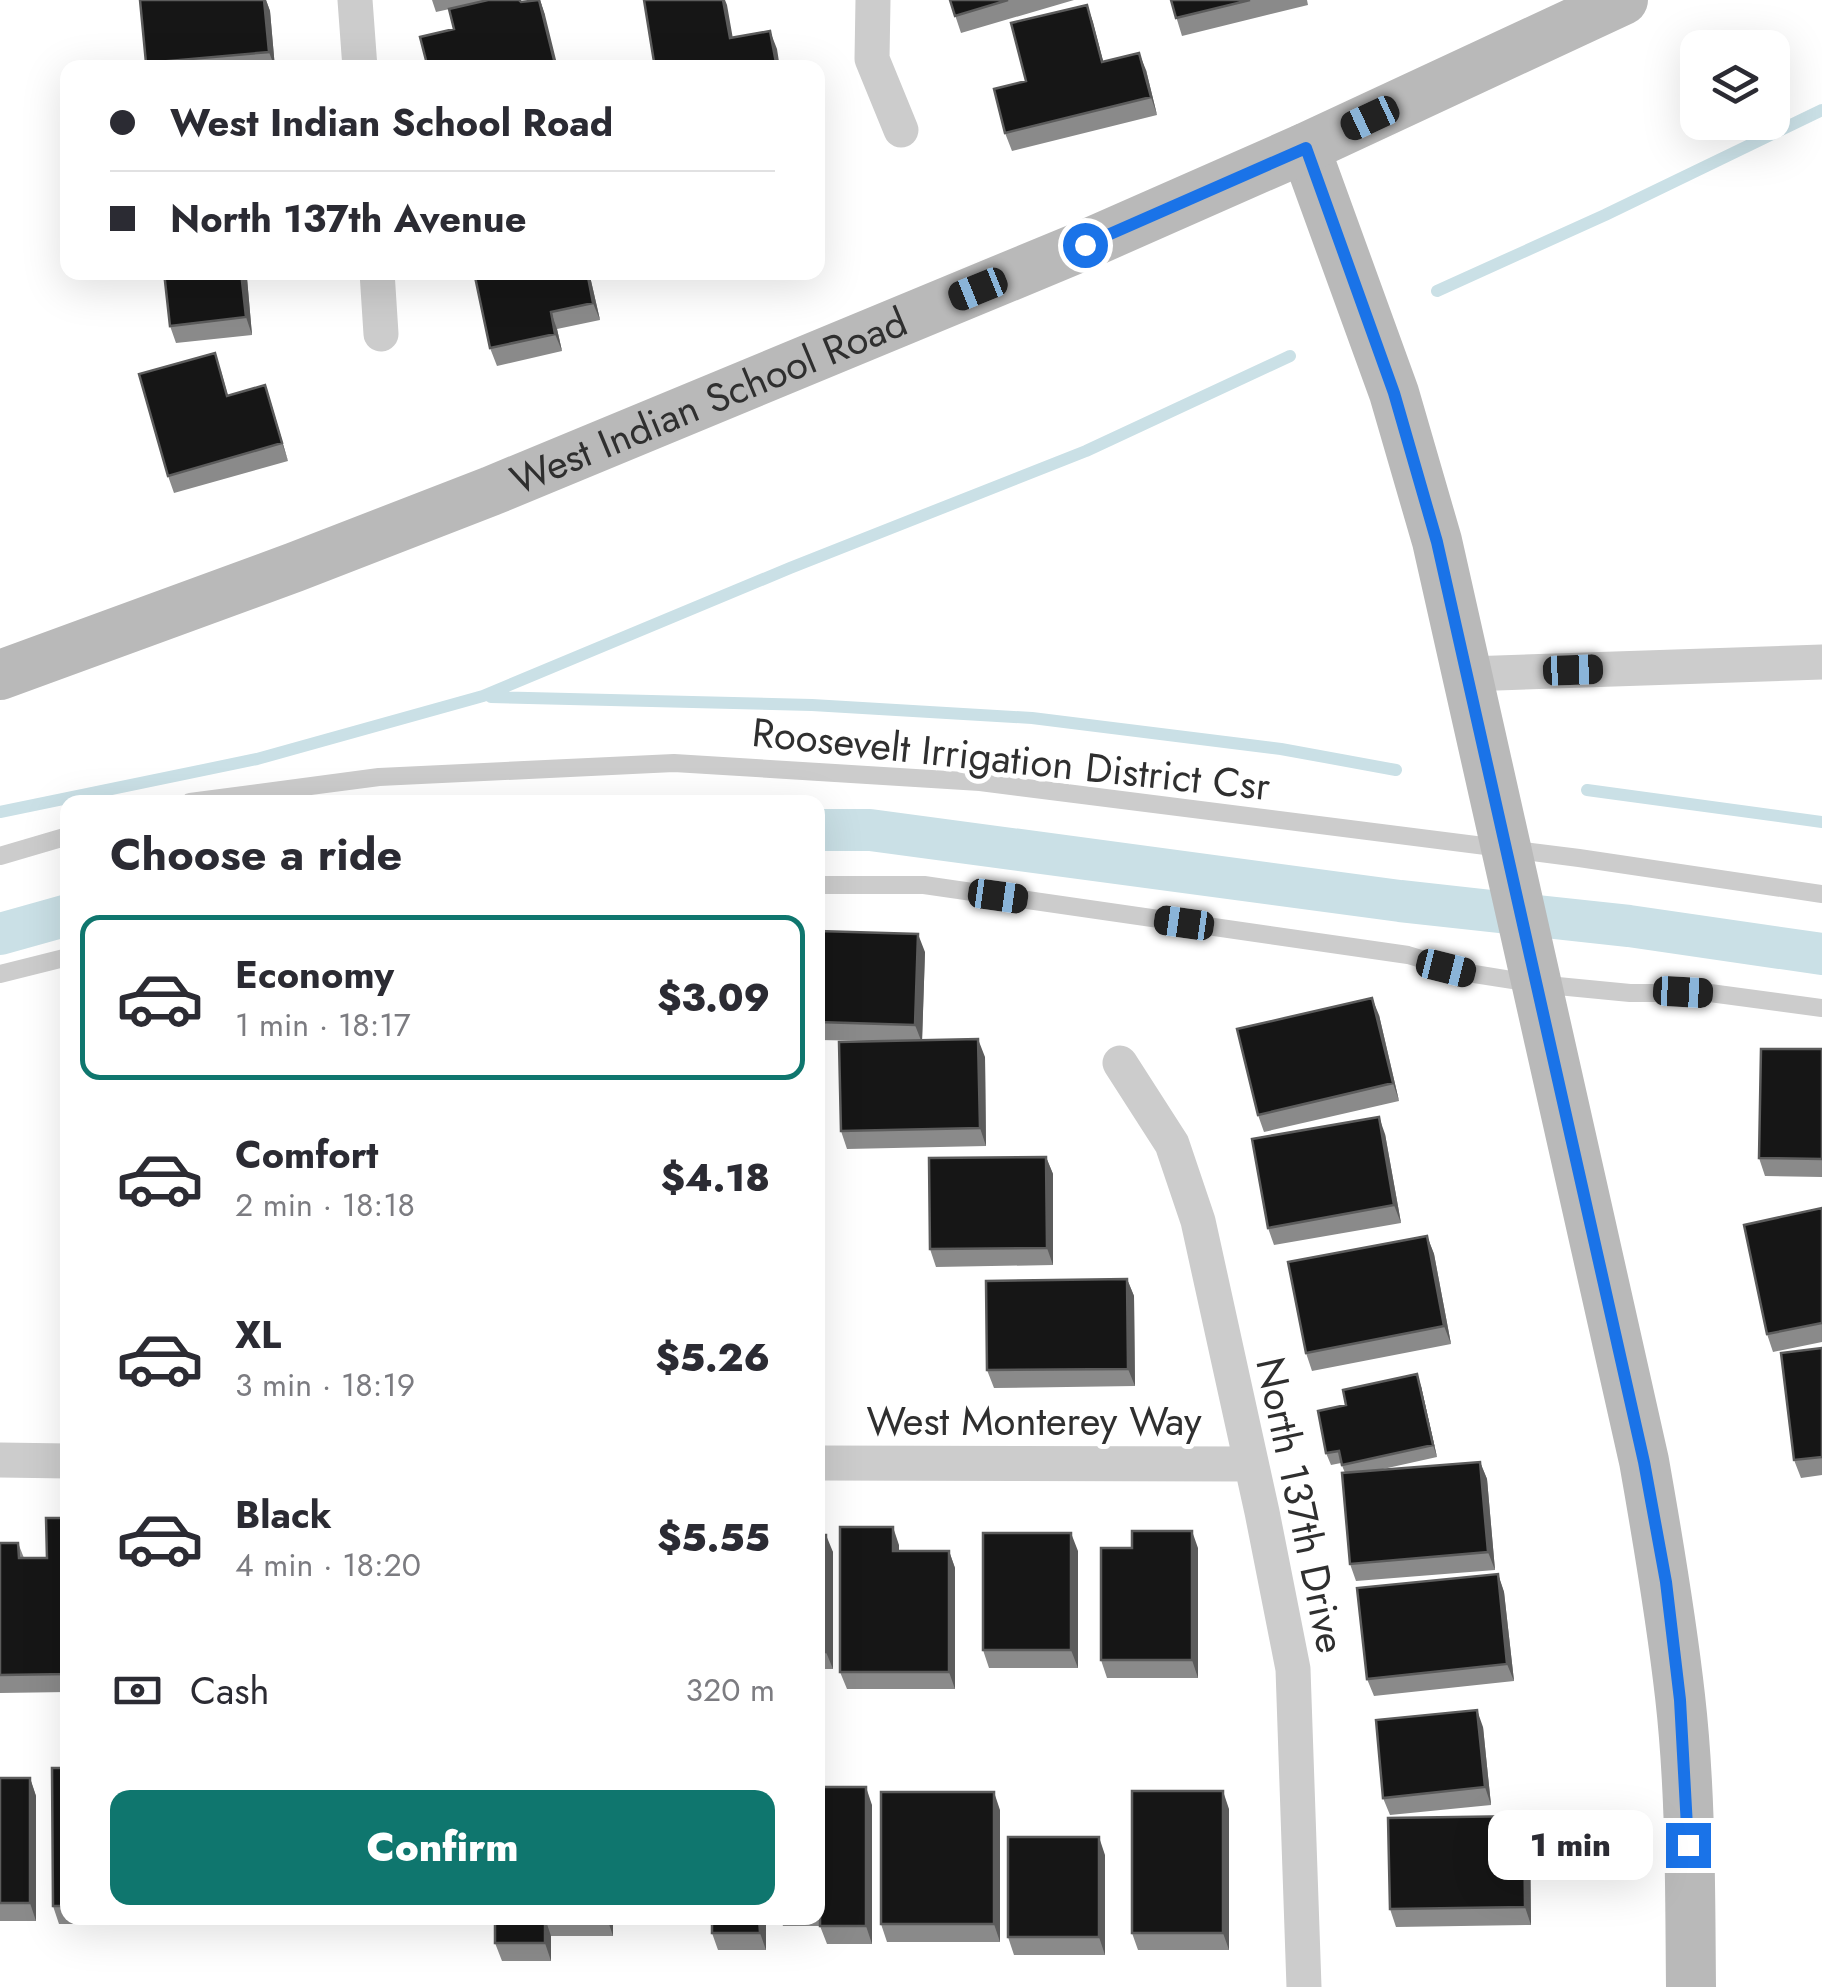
<!DOCTYPE html>
<html lang="en">
<head>
<meta charset="utf-8">
<style>
	body { margin:0; font-family:Jost,sans-serif; background:#f2f2f3; color:#2b2b33; height:100vh; display:flex; flex-direction:column; font-size:38px; white-space:nowrap }
	* { box-sizing:border-box; margin:0 }
	p { font-size:32px; color:#7c7c81 }
	.icon { flex:none; width:55px; height:55px; fill:none; stroke:currentColor; stroke-width:2; stroke-linecap:round; stroke-linejoin:round }
	.map { position:relative; flex:1; overflow:hidden }
	.details { position:absolute; left:60px; top:795px; width:765px; height:1130px; display:flex; flex-direction:column; background:#fff; border-radius:20px; box-shadow:0 10px 40px #0002 }
	.details>* { flex:none }
	.top-card { position:absolute; left:60px; top:60px; width:765px; height:220px; border-radius:20px; box-shadow:0 10px 40px #0002; display:grid; align-content:center; height:220px; padding:0 50px; background:#fff }
	.tools { position:absolute; left:1680px; top:30px; display:grid; gap:20px }
	.tools a { display:grid; place-items:center; width:110px; height:110px; border-radius:20px; background:#fff; box-shadow:0 10px 40px #0002; font-size:50px }
	.end { position:absolute; width:45px; height:45px; margin:-22px; border:12px solid #1a73e8; background:#fff; box-shadow:0 0 0 5px #fff }
	.from { border-radius:50% }
	.bubble { position:absolute; height:70px; border-radius:20px; background:#fff; box-shadow:0 10px 40px #0002; font-size:32px; font-weight:800; line-height:70px; text-align:center }
	.car { position:absolute; width:30px; height:60px; margin:-30px -15px; border-radius:12px; box-shadow:0 0 8px 2px #0007; background:linear-gradient(#222 24%,#8ab4d8 0 40%,#222 0 76%,#8ab4d8 0 86%,#222 0) }
	.top-card b { display:flex; align-items:center; gap:35px; height:95px; font-size:38px }
	.top-card b+b { border-top:2px solid #e1e1e2 }
	.top-card i { width:25px; height:25px; background:#2b2b33 }
	ul { padding:0; list-style:none }
	li { display:flex; align-items:center; gap:30px; height:165px; margin:0 20px 15px; padding:0 30px; border:5px solid transparent; border-radius:20px }
	li div { flex:1 }
	li b { display:block; font-size:38px }
	li em { font-style:normal; font-weight:800 }
	li.current { border-color:#0f766e }
	li>.icon { width:90px; height:90px; stroke-width:1.5 }
	h2 { padding:0 50px; font-size:45px; line-height:120px }
	.pay { display:flex; align-items:center; gap:25px; height:110px; padding:0 50px; font-size:38px }
	.pay p { margin-inline-start:auto }
	.action { display:flex; gap:20px; margin-top:auto; padding:20px 50px }
	.action a { flex:1; height:115px; border-radius:20px; background:#0f766e; color:#fff; font-size:40px; font-weight:800; line-height:115px; text-align:center }
	.map>svg:first-child { display:block }
</style>
</head>
<body>
<div class="map">
<svg width="1822" height="1987" viewBox="0 0 1822 1987">
	<rect width="100%" height="100%" fill="#fff"/>
	<g fill="none" stroke-linecap="round" stroke-linejoin="round">
		<path stroke="#cae0e6" stroke-width="12" d="M 1437,291 L 1605,215 L 1822,110
			M 491,697 L 812,705 L 1032,718 L 1281,749 L 1396,770
			M 1587,790 L 1822,822
			M 0,812 L 257,759 L 483,696 L 790,568 L 1086,451 L 1290,356"/>
		<path stroke="#cae0e6" stroke-width="42" d="M 818,830 L 870,830 L 1400,901 L 1629,926 L 1822,954
			M 0,934 L 68,915"/>
		<path stroke="#ccc" stroke-width="18" d="M 190,802 L 379,777 L 674,763 L 980,782 L 1579,858 L 1822,894
			M 0,856 L 68,836
			M 818,885 L 924,885 L 1408,955 L 1468,973 L 1537,984 L 1630,993 L 1710,993 L 1822,1008
			M 0,974 L 68,957"/>
		<path stroke="#ccc" stroke-width="35" d="M 355,0 L 360,68
			M 873,0 L 872,59 L 901,130
			M 377,272 L 381,334
			M 1468,674 L 1822,662
			M 1120,1063 L 1172,1144 L 1198,1221 L 1262,1512 L 1293,1669 L 1304,1987
			M 0,1460 L 68,1461
			M 818,1463 L 1250,1464"/>
		<g stroke="#b9b9b9" stroke-width="50">
			<path d="M 1305,148 L 1394,393 L 1437,541 L 1644,1461 C 1658,1540 1671,1617 1680,1696 C 1691,1792 1690,1891 1691,1987"/>
			<path id="s1" d="M 0,675 L 295,567 L 491,491 L 1085,245 L 1305,148 L 1623,0"/>
		</g>
	</g>
	<path fill="#8a8a8a" d="M 140,0 L 266,0 L 270,11 L 275,68 L 148,68 Z
		M 432,0 L 519,0 L 521,2 L 540,0 L 545,15 L 454,29 L 463,6 L 436,12 Z
		M 950,0 L 1074,0 L 961,33 Z
		M 1171,0 L 1307,0 L 1308,5 L 1182,36 Z
		M 1087,5 L 1103,62 L 1146,70 L 1157,115 L 1012,151 L 1005,133 L 1026,81 Z
		M 164,272 L 279,272 L 280,275 L 247,278 L 252,335 L 176,343 L 170,326 Z
		M 474,272 L 589,272 L 600,320 L 557,329 L 562,351 L 497,366 L 490,348 Z
		M 699,272 L 744,272 L 702,280 Z
		M 221,371 L 228,396 L 265,385 L 288,461 L 174,493 L 168,476 Z
		M 818,931 L 925,952 L 922,1040 L 985,1057 L 986,1146 L 847,1149 L 841,1131 L 877,1041 L 818,1040 Z
		M 1379,1015 L 1399,1101 L 1264,1132 L 1258,1115 Z
		M 1822,1049 L 1822,1177 L 1765,1176 L 1759,1158 Z
		M 1385,1134 L 1401,1223 L 1274,1245 L 1268,1228 Z
		M 1046,1157 L 1053,1174 L 1053,1265 L 936,1267 L 930,1249 Z
		M 1822,1208 L 1822,1342 L 1773,1352 L 1767,1334 Z
		M 1427,1236 L 1434,1254 L 1451,1344 L 1312,1371 L 1306,1353 Z
		M 1127,1279 L 1134,1296 L 1135,1386 L 994,1388 L 987,1370 Z
		M 1822,1348 L 1822,1475 L 1801,1478 L 1794,1460 Z
		M 1421,1386 L 1437,1457 L 1374,1471 L 1480,1462 L 1487,1479 L 1495,1570 L 1356,1581 L 1350,1564 L 1345,1473 L 1341,1463 L 1331,1465 L 1326,1453 L 1346,1405 Z
		M 68,1518 L 68,1692 L 0,1693 L 0,1543 L 18,1543 L 24,1558 L 47,1558 Z
		M 818,1535 L 833,1552 L 833,1669 L 818,1669 Z
		M 899,1545 L 899,1551 L 949,1551 L 955,1568 L 955,1689 L 847,1689 L 840,1672 Z
		M 1198,1548 L 1198,1678 L 1107,1678 L 1101,1660 Z
		M 1078,1551 L 1078,1668 L 989,1668 L 983,1650 Z
		M 1498,1574 L 1504,1592 L 1514,1681 L 1374,1696 L 1367,1679 Z
		M 1483,1727 L 1491,1805 L 1390,1815 L 1383,1798 Z
		M 68,1768 L 68,1918 L 109,1918 L 109,1924 L 59,1924 L 53,1906 Z
		M 0,1778 L 30,1778 L 36,1796 L 36,1921 L 0,1921 Z
		M 818,1787 L 872,1805 L 872,1944 L 827,1944 L 820,1926 L 783,1926 L 780,1918 L 818,1918 Z
		M 1229,1809 L 1229,1950 L 1138,1950 L 1132,1933 Z
		M 1000,1810 L 1000,1942 L 887,1942 L 881,1924 Z
		M 1530,1834 L 1531,1925 L 1396,1927 L 1390,1909 Z
		M 1105,1855 L 1105,1955 L 1014,1955 L 1008,1937 Z
		M 495,1918 L 613,1918 L 613,1936 L 551,1936 L 551,1961 L 502,1961 L 495,1943 Z
		M 656,1918 L 701,1918 L 701,1919 L 656,1919 Z
		M 712,1918 L 766,1918 L 766,1950 L 718,1950 L 712,1933 Z"/>
	<path fill="#5c5c5c" d="M 264,0 L 266,0 L 270,11 L 275,68 L 269,52 Z
		M 540,0 L 545,15 L 558,68 L 556,68 Z
		M 723,0 L 725,0 L 727,5 L 736,56 L 730,38 Z
		M 1087,5 L 1093,22 L 1108,80 L 1102,62 Z
		M 770,31 L 777,49 L 780,68 L 777,68 Z
		M 1139,53 L 1146,70 L 1157,115 L 1151,97 Z
		M 241,272 L 244,272 L 247,278 L 252,335 L 246,317 Z
		M 587,272 L 589,272 L 600,320 L 593,303 Z
		M 551,312 L 557,329 L 562,351 L 555,334 Z
		M 265,385 L 271,403 L 288,461 L 282,443 Z
		M 918,934 L 925,952 L 922,1043 L 915,1025 Z
		M 1372,998 L 1379,1015 L 1399,1101 L 1393,1083 Z
		M 978,1039 L 985,1057 L 986,1146 L 980,1128 Z
		M 1379,1117 L 1385,1134 L 1401,1223 L 1394,1205 Z
		M 1046,1157 L 1053,1174 L 1053,1265 L 1047,1248 Z
		M 1427,1236 L 1434,1254 L 1451,1344 L 1444,1326 Z
		M 1127,1279 L 1134,1296 L 1135,1386 L 1128,1369 Z
		M 1417,1374 L 1421,1386 L 1437,1457 L 1433,1445 Z
		M 1480,1462 L 1487,1479 L 1495,1570 L 1488,1552 Z
		M 893,1527 L 899,1545 L 899,1568 L 893,1551 Z
		M 1192,1531 L 1198,1548 L 1198,1678 L 1192,1660 Z
		M 1071,1533 L 1078,1551 L 1078,1668 L 1071,1650 Z
		M 826,1535 L 833,1552 L 833,1669 L 826,1652 Z
		M 949,1551 L 955,1568 L 955,1689 L 949,1672 Z
		M 1498,1574 L 1504,1592 L 1514,1681 L 1507,1664 Z
		M 1477,1710 L 1483,1727 L 1491,1805 L 1485,1787 Z
		M 30,1778 L 36,1796 L 36,1921 L 30,1903 Z
		M 866,1787 L 872,1805 L 872,1944 L 866,1926 Z
		M 1223,1791 L 1229,1809 L 1229,1950 L 1223,1933 Z
		M 994,1792 L 1000,1810 L 1000,1942 L 994,1924 Z
		M 1524,1816 L 1530,1834 L 1531,1925 L 1525,1907 Z
		M 1099,1837 L 1105,1855 L 1105,1955 L 1099,1937 Z
		M 545,1918 L 551,1936 L 551,1961 L 545,1943 Z
		M 607,1918 L 613,1918 L 613,1936 Z
		M 759,1918 L 766,1918 L 766,1950 L 760,1933 Z"/>
	<path fill="#161616" stroke="#5c5c5c" stroke-width="2.5" d="M 140,0 L 264,0 L 269,52 L 146,63 Z
		M 488,0 L 519,0 L 521,2 L 539,0 L 556,68 L 428,68 L 420,37 L 454,29 L 449,9 Z
		M 644,0 L 723,0 L 730,38 L 770,31 L 777,68 L 655,68 Z
		M 950,0 L 1008,0 L 955,16 Z
		M 1171,0 L 1250,0 L 1176,18 Z
		M 1087,5 L 1102,62 L 1139,53 L 1151,97 L 1005,133 L 994,89 L 1026,81 L 1011,23 Z
		M 164,272 L 241,272 L 246,317 L 170,326 Z
		M 474,272 L 587,272 L 593,303 L 551,312 L 555,334 L 490,348 Z
		M 215,353 L 227,396 L 265,385 L 282,443 L 168,476 L 139,374 Z
		M 818,931 L 918,934 L 915,1025 L 818,1022 Z
		M 1372,998 L 1393,1083 L 1258,1115 L 1237,1029 Z
		M 978,1039 L 980,1128 L 841,1131 L 839,1042 Z
		M 1761,1049 L 1822,1049 L 1822,1159 L 1759,1158 Z
		M 1379,1117 L 1394,1205 L 1268,1228 L 1252,1139 Z
		M 1046,1157 L 1047,1248 L 930,1249 L 929,1158 Z
		M 1822,1208 L 1822,1323 L 1767,1334 L 1744,1225 Z
		M 1427,1236 L 1444,1326 L 1306,1353 L 1288,1262 Z
		M 1127,1279 L 1128,1369 L 987,1370 L 986,1281 Z
		M 1822,1348 L 1822,1457 L 1794,1460 L 1781,1353 Z
		M 1417,1374 L 1433,1445 L 1342,1465 L 1339,1451 L 1326,1453 L 1318,1411 L 1346,1405 L 1343,1390 Z
		M 1480,1462 L 1488,1552 L 1350,1564 L 1342,1473 Z
		M 46,1518 L 68,1518 L 68,1674 L 0,1675 L 0,1543 L 18,1543 L 19,1558 L 47,1558 Z
		M 840,1527 L 893,1527 L 893,1551 L 949,1551 L 949,1672 L 840,1672 Z
		M 1132,1531 L 1192,1531 L 1192,1660 L 1101,1660 L 1101,1548 L 1132,1548 Z
		M 983,1533 L 1071,1533 L 1071,1650 L 983,1650 Z
		M 818,1535 L 826,1535 L 826,1652 L 818,1652 Z
		M 1498,1574 L 1507,1664 L 1367,1679 L 1357,1588 Z
		M 1477,1710 L 1485,1787 L 1383,1798 L 1376,1720 Z
		M 52,1768 L 68,1768 L 68,1906 L 53,1906 Z
		M 0,1778 L 30,1778 L 30,1903 L 0,1903 Z
		M 818,1787 L 866,1787 L 866,1926 L 820,1926 L 820,1909 L 818,1909 Z
		M 1132,1791 L 1223,1791 L 1223,1933 L 1132,1933 Z
		M 881,1792 L 994,1792 L 994,1924 L 881,1924 Z
		M 1524,1816 L 1525,1907 L 1390,1909 L 1388,1818 Z
		M 1008,1837 L 1099,1837 L 1099,1937 L 1008,1937 Z
		M 495,1918 L 607,1918 L 545,1918 L 545,1943 L 495,1943 Z
		M 712,1918 L 759,1918 L 760,1933 L 712,1933 Z"/>
	<g fill="none" stroke-linecap="round" stroke-linejoin="round">
		<path stroke="#1a73e8" stroke-width="12" d="M 1085,245 L 1306,148 L 1394,393 L 1437,542 L 1644,1462 L 1666,1582 L 1680,1700 L 1688,1845"/>
	</g>
	<g text-anchor="middle" dominant-baseline="central" stroke-width="10" stroke-linejoin="round" paint-order="stroke">
		<g font-size="40" fill="#2f2f2f" stroke="#fff">
			<text stroke="none"><textPath href="#s1" startOffset="760">West Indian School Road</textPath></text>
			<text transform="translate(1011 759) rotate(6)">Roosevelt Irrigation District Csr</text>
			<text x="1034" y="1421">West Monterey Way</text>
			<text transform="translate(1301 1505) rotate(78)">North 137th Drive</text>
		</g>
	</g>
</svg>
<div class="tools">
<a><svg class="icon" aria-label="layers" viewBox="0 0 24 24"><path d="M12 4l9 5-9 5-9-5zM3 14l9 5 9-5"/></svg></a>
</div>
<i class="end from" style="left:1085px;top:245px"></i>
<i class="end" style="left:1688px;top:1845px"></i>
<div class="bubble" style="left:1488px;top:1810px;width:165px">1 min</div>
<i class="car" style="left:1370px;top:118px;rotate:245deg"></i>
<i class="car" style="left:978px;top:289px;rotate:248deg"></i>
<i class="car" style="left:1573px;top:670px;rotate:88deg"></i>
<i class="car" style="left:998px;top:896px;rotate:98deg"></i>
<i class="car" style="left:1184px;top:923px;rotate:278deg"></i>
<i class="car" style="left:1446px;top:968px;rotate:104deg"></i>
<i class="car" style="left:1683px;top:992px;rotate:93deg"></i>
<div class="top-card">
<b><i class="from"></i>West Indian School Road</b>
<b><i></i>North 137th Avenue</b>
</div>
<section class="details">
<h2>Choose a ride</h2>
<ul>
<li class="current"><svg class="icon" aria-label="car" viewBox="0 0 24 24"><path d="M5 17H2v-5l4-1 3-4h7l3 4 3 1v5h-3M9 17h6M6 11h13"/><circle cx="7" cy="17" r="2"/><circle cx="17" cy="17" r="2"/></svg><div><b>Economy</b><p>1 min · 18:17</p></div><em>$3.09</em></li>
<li><svg class="icon" aria-label="car" viewBox="0 0 24 24"><path d="M5 17H2v-5l4-1 3-4h7l3 4 3 1v5h-3M9 17h6M6 11h13"/><circle cx="7" cy="17" r="2"/><circle cx="17" cy="17" r="2"/></svg><div><b>Comfort</b><p>2 min · 18:18</p></div><em>$4.18</em></li>
<li><svg class="icon" aria-label="car" viewBox="0 0 24 24"><path d="M5 17H2v-5l4-1 3-4h7l3 4 3 1v5h-3M9 17h6M6 11h13"/><circle cx="7" cy="17" r="2"/><circle cx="17" cy="17" r="2"/></svg><div><b>XL</b><p>3 min · 18:19</p></div><em>$5.26</em></li>
<li><svg class="icon" aria-label="car" viewBox="0 0 24 24"><path d="M5 17H2v-5l4-1 3-4h7l3 4 3 1v5h-3M9 17h6M6 11h13"/><circle cx="7" cy="17" r="2"/><circle cx="17" cy="17" r="2"/></svg><div><b>Black</b><p>4 min · 18:20</p></div><em>$5.55</em></li>
</ul>
<div class="pay"><svg class="icon" aria-label="cash" viewBox="0 0 24 24"><path d="M3 7h18v10H3z"/><circle cx="12" cy="12" r="2"/></svg>Cash<p>320 m</p></div>
<div class="action"><a>Confirm</a></div>
</section>
</div>
</body>
</html>
